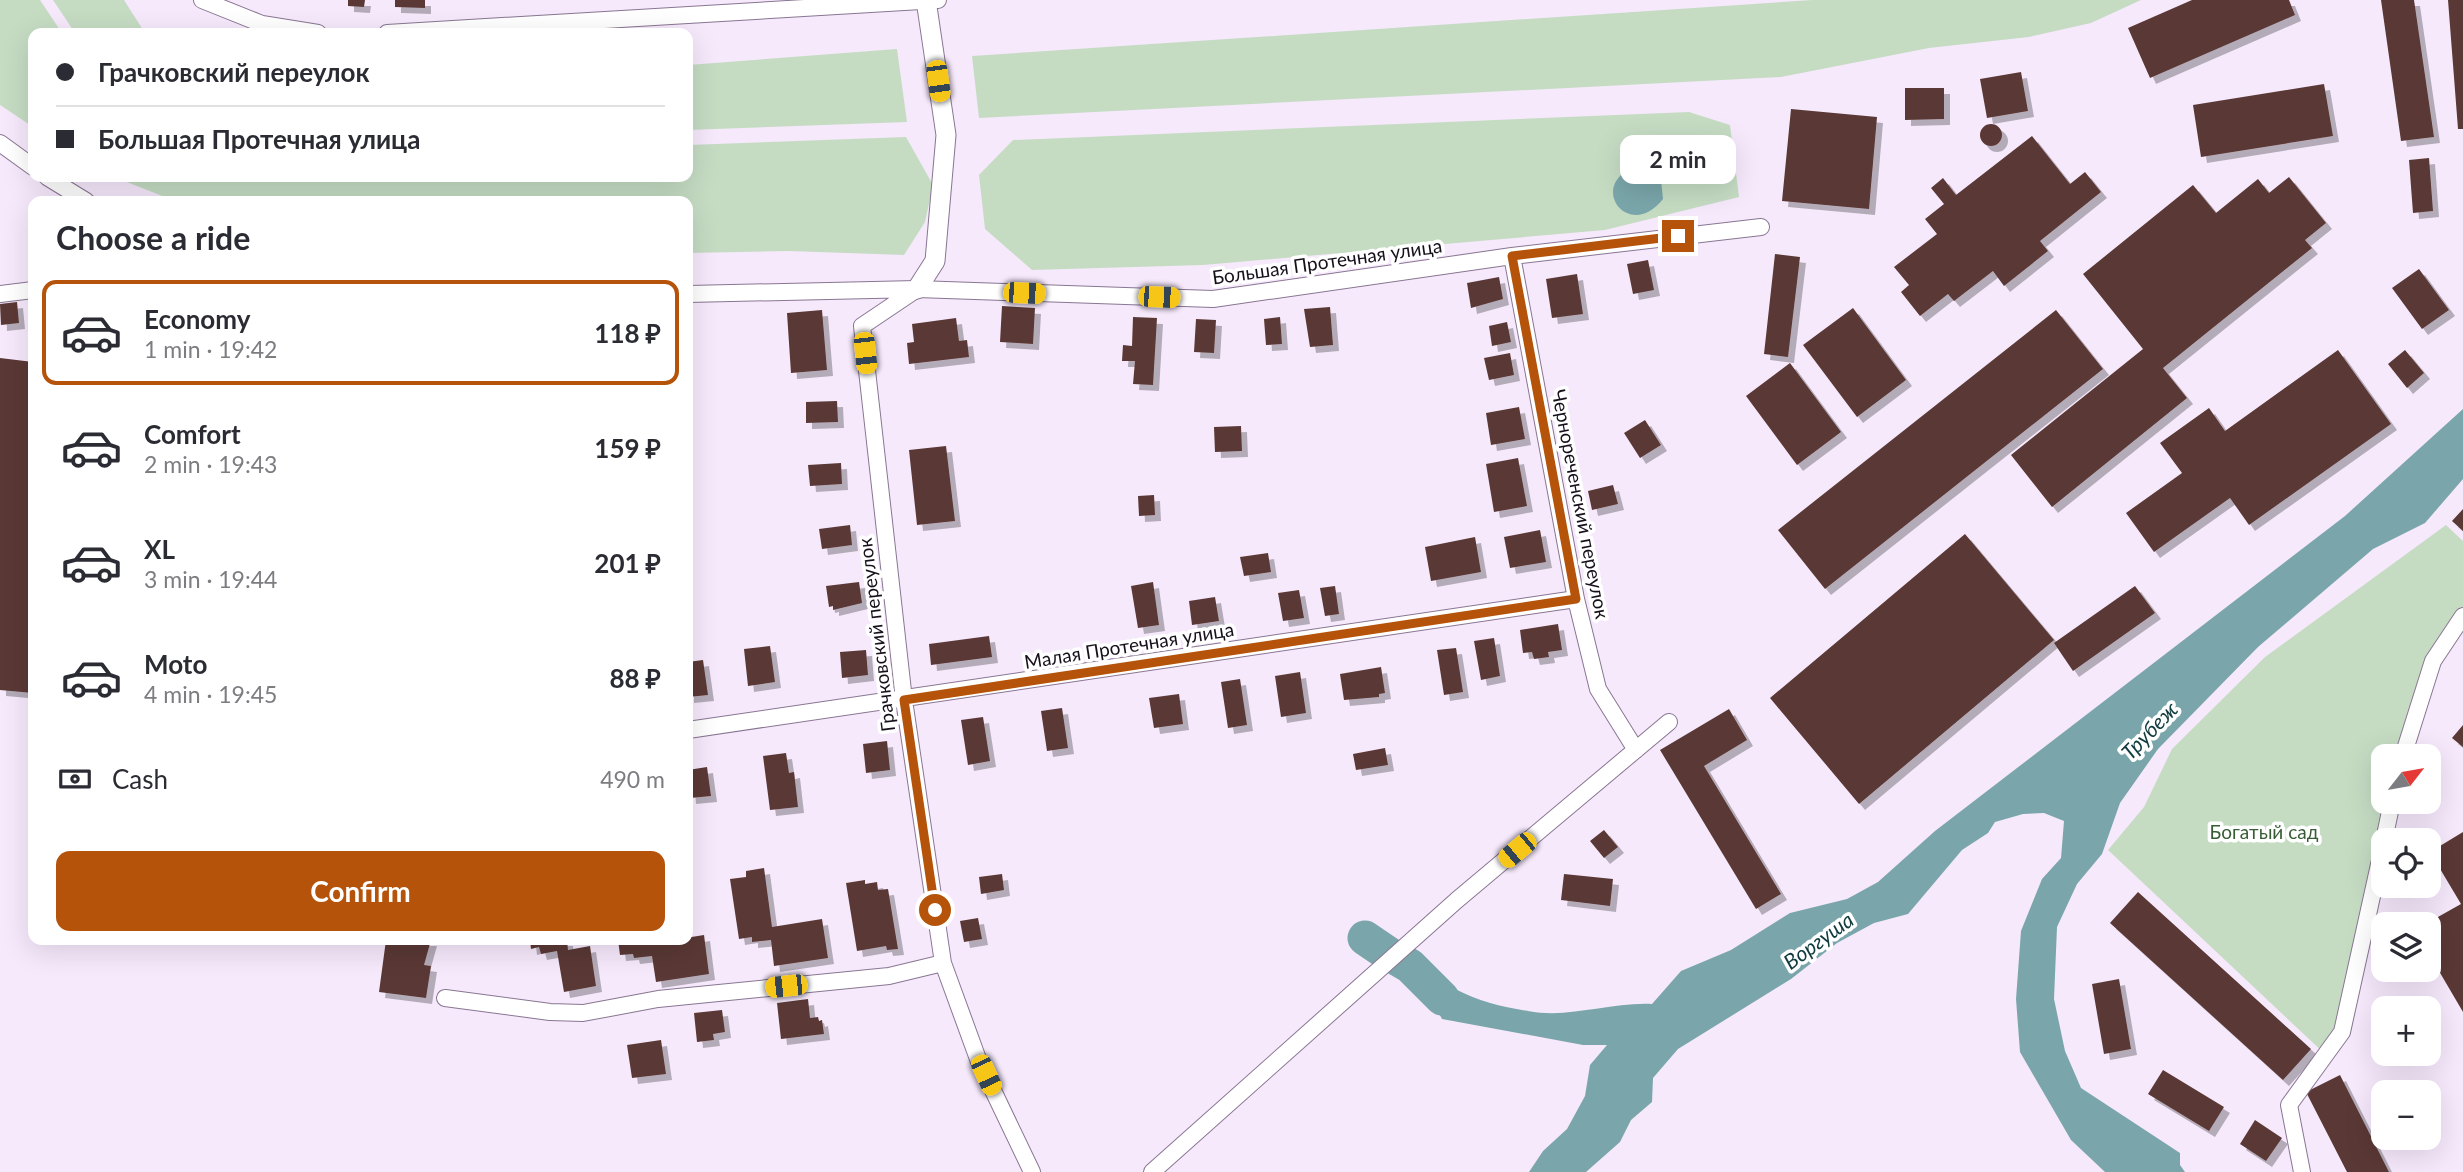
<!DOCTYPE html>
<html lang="en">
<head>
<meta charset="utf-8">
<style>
	body { margin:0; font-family:Lato,sans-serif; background:#f7f7f7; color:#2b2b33; height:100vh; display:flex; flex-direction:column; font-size:26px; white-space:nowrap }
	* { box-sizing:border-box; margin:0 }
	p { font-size:23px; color:#7c7c81 }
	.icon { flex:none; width:38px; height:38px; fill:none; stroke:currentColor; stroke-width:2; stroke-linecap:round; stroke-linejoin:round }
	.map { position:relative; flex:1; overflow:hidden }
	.side { position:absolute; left:28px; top:196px; width:665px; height:749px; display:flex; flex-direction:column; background:#fff; border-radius:14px; box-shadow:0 7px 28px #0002 }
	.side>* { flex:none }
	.banner { position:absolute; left:28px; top:28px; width:665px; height:154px; border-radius:14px; box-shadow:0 7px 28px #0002; display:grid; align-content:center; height:154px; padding:0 28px; background:#fff }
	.needle { width:46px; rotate:59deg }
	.tools { position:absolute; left:2371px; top:744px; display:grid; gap:14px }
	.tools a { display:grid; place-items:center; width:70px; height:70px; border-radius:14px; background:#fff; box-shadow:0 7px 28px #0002; font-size:35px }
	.end { position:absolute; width:32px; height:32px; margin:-16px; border:9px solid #b45309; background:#fff; box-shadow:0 0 0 4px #fff }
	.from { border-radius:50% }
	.bubble { position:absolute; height:49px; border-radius:14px; background:#fff; box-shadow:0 7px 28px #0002; font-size:23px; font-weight:700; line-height:49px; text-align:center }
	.car { position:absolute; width:21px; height:42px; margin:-21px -10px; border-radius:9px; box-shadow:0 0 5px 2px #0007; background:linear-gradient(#f5c518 24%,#345 0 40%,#f5c518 0 76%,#345 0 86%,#f5c518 0) }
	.banner b { display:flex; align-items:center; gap:24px; height:66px; font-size:26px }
	.banner b+b { border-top:2px solid #e1e1e2 }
	.banner i { width:18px; height:18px; background:#2b2b33 }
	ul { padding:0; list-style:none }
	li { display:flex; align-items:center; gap:21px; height:105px; margin:0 14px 10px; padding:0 14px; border:4px solid transparent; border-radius:14px }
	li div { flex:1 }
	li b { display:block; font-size:26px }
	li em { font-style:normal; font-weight:700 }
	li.selected { border-color:#b45309 }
	li>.icon { width:63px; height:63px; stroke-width:1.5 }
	h2 { padding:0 28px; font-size:32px; line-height:84px }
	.pay { display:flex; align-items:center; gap:18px; height:77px; padding:0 28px; font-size:26px }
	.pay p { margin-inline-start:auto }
	.primary-button { display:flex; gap:14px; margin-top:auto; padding:14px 28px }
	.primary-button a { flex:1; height:80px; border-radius:14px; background:#b45309; color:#fff; font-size:28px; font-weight:700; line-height:80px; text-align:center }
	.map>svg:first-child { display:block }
</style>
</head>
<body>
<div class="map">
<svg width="2463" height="1172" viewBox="0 0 2463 1172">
	<defs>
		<filter id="shadow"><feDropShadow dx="6" dy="6" stdDeviation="0" flood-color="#0004"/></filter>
	</defs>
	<rect width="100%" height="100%" fill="#f6e9fc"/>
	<path fill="#c5dcc3" d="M 0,0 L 40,0 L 62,33 L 33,33 L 33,127 L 0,105 Z
		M 53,0 L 124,0 L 145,33 L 75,33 Z
		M 1812,0 L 2141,0 L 2091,23 L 2029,37 L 1929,48 L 1781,77 L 979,118 L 972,56 Z
		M 897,49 L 907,122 L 688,130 L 688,65 Z
		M 1689,112 L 1730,125 L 1739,197 L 1605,230 L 1203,265 L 1032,270 L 985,229 L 979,175 L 1013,140 Z
		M 906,137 L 933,185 L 925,222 L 904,255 L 789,251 L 688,253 L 688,201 L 175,201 L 114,177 L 688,177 L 688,145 Z
		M 2446,525 L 2463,541 L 2463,609 L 2403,756 L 2384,756 L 2384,802 L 2392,802 L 2341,1031 L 2326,1055 L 2108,850 L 2144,807 L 2172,749 L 2265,657 Z"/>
	<path fill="#7aa6ab" d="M 1645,164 L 1660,170 L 1663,199 C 1627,245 1581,178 1645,164 Z
		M 2463,409 L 2463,479 L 2425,523 L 2373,549 L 2258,647 L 2158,749 L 2120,803 L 2102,854 L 2077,884 L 2057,927 L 2054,999 L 2065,1051 L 2081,1088 L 2180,1153 L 2180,1165 L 2185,1172 L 2105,1172 L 2071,1140 L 2020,1052 L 2016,999 L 2021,931 L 2042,879 L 2061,858 L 2064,821 L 2044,813 L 2023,814 L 1995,822 L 1988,833 L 1962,850 L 1908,914 L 1874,923 L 1837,943 L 1791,979 L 1678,1049 L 1653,1078 L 1652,1102 L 1631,1120 L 1620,1142 L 1586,1172 L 1529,1172 L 1543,1151 L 1567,1129 L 1585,1096 L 1590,1065 L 1607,1045 L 1583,1045 L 1442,1019 C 1435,1003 1418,997 1407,984 L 1409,965 C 1429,966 1437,981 1455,989 C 1478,1001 1502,1007 1528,1011 C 1569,1019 1610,1002 1652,1004 L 1681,971 L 1731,950 L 1790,913 L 1847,899 L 1878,882 L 1935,831 L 2345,516 Z"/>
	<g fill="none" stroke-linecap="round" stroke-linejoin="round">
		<path stroke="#7aa6ab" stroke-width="35" d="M 1365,938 L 1390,955
			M 1398,959 L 1410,966 L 1442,998"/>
	</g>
	<path fill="#5a3935" filter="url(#shadow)" d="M 348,0 L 365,0 L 364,7 L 348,6 Z
		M 395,0 L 425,0 L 425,8 L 395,7 Z
		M 2192,0 L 2289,0 L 2295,15 L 2150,78 L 2128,28 Z
		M 2381,0 L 2414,0 L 2434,137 L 2401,141 Z
		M 2448,0 L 2463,0 L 2463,129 L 2458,129 Z
		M 2021,72 L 2028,111 L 1987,118 L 1980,79 Z
		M 2324,84 L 2333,136 L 2201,157 L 2193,105 Z
		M 1905,88 L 1944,88 L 1944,119 L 1905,120 Z
		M 1791,109 L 1877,117 L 1869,209 L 1782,201 Z
		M1980 135a11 11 0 1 1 22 0a11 11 0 1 1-22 0Z
		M 2032,136 L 2070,184 L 2085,172 L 2101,192 L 2040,241 L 2048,251 L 2004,286 L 1993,271 L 1954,301 L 1948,294 L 1920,316 L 1901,292 L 1909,285 L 1894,267 L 1937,234 L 1925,219 L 1944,204 L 1931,188 L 1943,178 L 1956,195 Z
		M 2429,158 L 2433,211 L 2413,213 L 2409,160 Z
		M 2289,177 L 2326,223 L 2305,240 L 2312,248 L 2163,368 L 2187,398 L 2052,507 L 2011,455 L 2143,349 L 2083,274 L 2193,185 L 2216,213 L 2258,179 L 2269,193 Z
		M 1775,254 L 1800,257 L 1788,357 L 1764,354 Z
		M 1648,260 L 1654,290 L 1633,294 L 1627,264 Z
		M 2419,269 L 2449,310 L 2422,329 L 2392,288 Z
		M 1577,274 L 1583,314 L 1552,318 L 1546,279 Z
		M 1499,277 L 1503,299 L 1471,308 L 1467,283 Z
		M 17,302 L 19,323 L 1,325 L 0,304 Z
		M 1002,306 L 1035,308 L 1033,344 L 1000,342 Z
		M 1330,307 L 1333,345 L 1310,347 L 1304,309 Z
		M 1853,308 L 1906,380 L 1857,417 L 1803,345 Z
		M 822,310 L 827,370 L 791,373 L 787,313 Z
		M 2056,310 L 2103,369 L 1825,589 L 1778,530 Z
		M 1133,317 L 1157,318 L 1153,385 L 1133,384 L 1135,361 L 1122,361 L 1123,345 L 1132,346 Z
		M 1280,317 L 1282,344 L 1266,345 L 1264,319 Z
		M 956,318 L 959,341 L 967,340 L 969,357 L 909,364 L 907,343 L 914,342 L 912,324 Z
		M 1196,319 L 1216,320 L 1214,353 L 1194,352 Z
		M 1507,322 L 1511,342 L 1492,346 L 1489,326 Z
		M 2338,350 L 2391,424 L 2249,525 L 2230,498 L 2154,552 L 2126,513 L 2182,473 L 2160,443 L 2209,408 L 2225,431 Z
		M 2405,350 L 2424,373 L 2407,388 L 2388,364 Z
		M 1510,353 L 1514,375 L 1489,380 L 1484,358 Z
		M 0,358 L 33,362 L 33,693 L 0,690 Z
		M 1790,363 L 1841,432 L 1797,465 L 1746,396 Z
		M 837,401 L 838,422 L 806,423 L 806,402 Z
		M 1519,407 L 1525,439 L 1491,445 L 1486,413 Z
		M 1645,420 L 1661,445 L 1640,458 L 1624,433 Z
		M 1241,426 L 1242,451 L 1215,452 L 1214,427 Z
		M 946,446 L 955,521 L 917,525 L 909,450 Z
		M 1518,458 L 1527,506 L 1494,512 L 1486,464 Z
		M 841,463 L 842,484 L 810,486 L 808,465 Z
		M 1613,485 L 1618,504 L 1592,510 L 1588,491 Z
		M 1154,495 L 1155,515 L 1139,516 L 1138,496 Z
		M 2463,509 L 2463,531 L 2452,521 Z
		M 850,525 L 852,545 L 822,549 L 819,529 Z
		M 1540,530 L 1546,562 L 1510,568 L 1504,537 Z
		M 1965,534 L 2054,640 L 1859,804 L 1770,698 Z
		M 1475,537 L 1481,572 L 1431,581 L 1425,547 Z
		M 1268,553 L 1271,572 L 1244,576 L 1240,557 Z
		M 859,582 L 862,603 L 833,610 L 833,606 L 829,607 L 826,586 Z
		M 1153,582 L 1159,625 L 1138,628 L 1131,586 Z
		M 1335,586 L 1339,614 L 1325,616 L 1320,588 Z
		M 2135,586 L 2155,613 L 2073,671 L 2054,643 Z
		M 1299,590 L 1304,618 L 1283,621 L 1278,593 Z
		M 1215,597 L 1219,621 L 1192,625 L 1189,601 Z
		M 1558,624 L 1562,650 L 1548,652 L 1549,657 L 1534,659 L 1532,652 L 1523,653 L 1520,630 Z
		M 989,636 L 992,657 L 931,665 L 929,644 Z
		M 1494,638 L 1500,676 L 1481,680 L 1474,641 Z
		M 770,646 L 775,682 L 748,686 L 744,649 Z
		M 1456,648 L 1463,692 L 1444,695 L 1437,650 Z
		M 866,650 L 868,675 L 842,678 L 840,652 Z
		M 703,660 L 708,695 L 688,697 L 688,662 Z
		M 1381,667 L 1385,693 L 1379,694 L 1379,697 L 1344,700 L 1340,674 Z
		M 1300,672 L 1306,713 L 1281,717 L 1275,676 Z
		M 1240,679 L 1247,725 L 1228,728 L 1221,682 Z
		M 1179,694 L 1183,724 L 1154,728 L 1149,698 Z
		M 1062,708 L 1068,748 L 1047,751 L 1041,711 Z
		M 1729,709 L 1747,740 L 1704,766 L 1781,894 L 1756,909 L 1660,750 Z
		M 983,717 L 990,761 L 968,765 L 961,720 Z
		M 2463,725 L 2463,747 L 2452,738 Z
		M 887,741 L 890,770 L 866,773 L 863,744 Z
		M 1385,748 L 1388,765 L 1356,770 L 1353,754 Z
		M 786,753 L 789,773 L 794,772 L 798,807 L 770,810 L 763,756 Z
		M 707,767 L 711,796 L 690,798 L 688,770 Z
		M 1604,830 L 1618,847 L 1604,858 L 1590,841 Z
		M 2463,832 L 2463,1012 L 2429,954 L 2429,922 L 2461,904 L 2430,852 Z
		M 764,868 L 772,927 L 822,919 L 828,958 L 774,966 L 771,940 L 752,942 L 752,937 L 739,939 L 730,879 L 746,877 L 746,871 Z
		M 1002,874 L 1004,890 L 981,894 L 979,877 Z
		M 1564,874 L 1613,879 L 1610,906 L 1561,900 Z
		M 865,880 L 865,884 L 877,882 L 878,890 L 888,889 L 898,949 L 887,950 L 886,946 L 857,951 L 846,883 Z
		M 2138,892 L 2311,1049 L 2283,1080 L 2110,923 Z
		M 978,918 L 982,939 L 964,942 L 960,921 Z
		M 704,935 L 709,974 L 656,982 L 652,956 L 634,958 L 633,954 L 620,955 L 618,940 L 654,940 L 654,943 Z
		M 386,940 L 431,940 L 424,965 L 431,966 L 426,998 L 379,992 Z
		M 530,940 L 567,940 L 568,950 L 590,946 L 596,986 L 564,992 L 557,951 L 541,954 L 539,947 L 531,949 Z
		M 2119,979 L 2131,1049 L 2104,1054 L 2092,984 Z
		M 808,999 L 810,1018 L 818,1017 L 819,1021 L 822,1020 L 824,1034 L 781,1039 L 777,1003 Z
		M 722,1010 L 725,1032 L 713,1034 L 714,1040 L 697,1042 L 694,1013 Z
		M 661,1040 L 666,1074 L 632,1078 L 627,1045 Z
		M 2163,1070 L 2224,1107 L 2209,1131 L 2148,1094 Z
		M 2340,1075 L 2389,1172 L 2347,1172 L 2306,1092 Z
		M 2255,1120 L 2282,1138 L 2266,1161 L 2240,1144 Z"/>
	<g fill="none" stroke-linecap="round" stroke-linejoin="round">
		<defs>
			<path id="minor" d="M 202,0 L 262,24 L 318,33
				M 387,33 L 938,0
				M 0,143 L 33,167
				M 47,177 L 86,201
				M 1512,256 L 1576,599 L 1598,689 L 1636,750
				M 0,294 L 33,290
				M 688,294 L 917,289 L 1213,299 L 1512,256 L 1761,227
				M 688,730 L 1576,599
				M 2403,756 L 2433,661 L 2463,616
				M 2384,840 L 2392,802
				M 943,963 L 978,1059 L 1032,1172
				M 445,998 L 550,1012 L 583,1013 L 658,999 L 889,976 L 943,963 L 904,700 L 862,326 L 917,289
				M 1152,1172 L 1457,900 L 1669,722
				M 2302,1172 L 2289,1105 L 2342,1032 L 2384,842"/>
			<path id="tertiary" d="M 917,289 L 935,261 L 946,135 L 926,0"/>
		</defs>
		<use href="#minor" stroke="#897692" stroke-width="18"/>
		<use href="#tertiary" stroke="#897692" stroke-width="21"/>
		<use href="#minor" stroke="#fff" stroke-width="16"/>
		<use href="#tertiary" stroke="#fff" stroke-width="19"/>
	</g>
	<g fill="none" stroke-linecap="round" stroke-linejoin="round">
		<path stroke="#b45309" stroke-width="9" d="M 935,910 L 904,700 L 1576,599 L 1512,256 L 1678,236"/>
	</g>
	<g text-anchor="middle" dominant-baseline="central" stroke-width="7" stroke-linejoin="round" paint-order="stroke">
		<g font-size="19" fill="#17101b" stroke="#fff">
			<text transform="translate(1327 261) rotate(-8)">Большая Протечная улица</text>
			<text transform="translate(1581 504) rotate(79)">Чернореченский переулок</text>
			<text transform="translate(876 635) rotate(-97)">Грачковский переулок</text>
			<text transform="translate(1129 645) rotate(-9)">Малая Протечная улица</text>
		</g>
		<g font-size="19" fill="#375d35" stroke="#fff">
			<text x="2264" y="831">Богатый сад</text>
		</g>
		<g font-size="21" font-style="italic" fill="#0f3a3e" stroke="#fff">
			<text transform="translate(2149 730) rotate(-46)">Трубеж</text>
			<text transform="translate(1818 940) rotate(-36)">Воргуша</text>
		</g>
	</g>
</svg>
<div class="tools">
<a><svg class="needle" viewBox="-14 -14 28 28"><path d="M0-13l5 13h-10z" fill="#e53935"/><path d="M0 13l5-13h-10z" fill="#7c7c81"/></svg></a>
<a><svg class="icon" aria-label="locate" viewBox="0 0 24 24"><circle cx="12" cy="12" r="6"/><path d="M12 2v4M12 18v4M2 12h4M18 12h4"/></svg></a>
<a><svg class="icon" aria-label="layers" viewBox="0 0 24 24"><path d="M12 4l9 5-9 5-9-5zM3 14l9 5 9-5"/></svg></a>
<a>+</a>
<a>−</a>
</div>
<i class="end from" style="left:935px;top:910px"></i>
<i class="end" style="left:1678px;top:236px"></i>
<div class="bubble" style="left:1620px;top:135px;width:116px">2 min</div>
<i class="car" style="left:938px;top:81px;rotate:172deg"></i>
<i class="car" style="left:1024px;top:293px;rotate:92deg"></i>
<i class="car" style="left:1159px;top:297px;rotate:92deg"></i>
<i class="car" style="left:865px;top:353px;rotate:174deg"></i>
<i class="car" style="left:1517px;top:850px;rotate:230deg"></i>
<i class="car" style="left:786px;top:986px;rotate:264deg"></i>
<i class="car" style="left:986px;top:1075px;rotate:155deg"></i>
<div class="banner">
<b><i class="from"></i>Грачковский переулок</b>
<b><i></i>Большая Протечная улица</b>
</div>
<section class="side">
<h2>Choose a ride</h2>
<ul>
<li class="selected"><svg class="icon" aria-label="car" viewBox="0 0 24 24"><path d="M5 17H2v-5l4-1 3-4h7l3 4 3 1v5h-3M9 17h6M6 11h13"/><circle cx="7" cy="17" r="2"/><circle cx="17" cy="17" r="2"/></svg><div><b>Economy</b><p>1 min · 19:42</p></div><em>118 ₽</em></li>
<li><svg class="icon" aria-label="car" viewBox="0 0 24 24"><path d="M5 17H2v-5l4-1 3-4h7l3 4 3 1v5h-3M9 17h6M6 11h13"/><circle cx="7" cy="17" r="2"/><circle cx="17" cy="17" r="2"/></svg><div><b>Comfort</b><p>2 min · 19:43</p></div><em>159 ₽</em></li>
<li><svg class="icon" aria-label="car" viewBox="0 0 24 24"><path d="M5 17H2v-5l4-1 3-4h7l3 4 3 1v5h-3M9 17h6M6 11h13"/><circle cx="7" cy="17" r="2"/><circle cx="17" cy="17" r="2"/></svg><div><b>XL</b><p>3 min · 19:44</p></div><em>201 ₽</em></li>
<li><svg class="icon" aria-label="car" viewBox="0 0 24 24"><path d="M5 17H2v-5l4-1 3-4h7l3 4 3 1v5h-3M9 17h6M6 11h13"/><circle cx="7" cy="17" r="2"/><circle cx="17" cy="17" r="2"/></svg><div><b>Moto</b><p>4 min · 19:45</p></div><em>88 ₽</em></li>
</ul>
<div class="pay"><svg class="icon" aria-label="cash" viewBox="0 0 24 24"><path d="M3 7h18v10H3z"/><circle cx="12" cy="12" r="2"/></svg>Cash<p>490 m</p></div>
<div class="primary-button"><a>Confirm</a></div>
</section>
</div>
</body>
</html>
